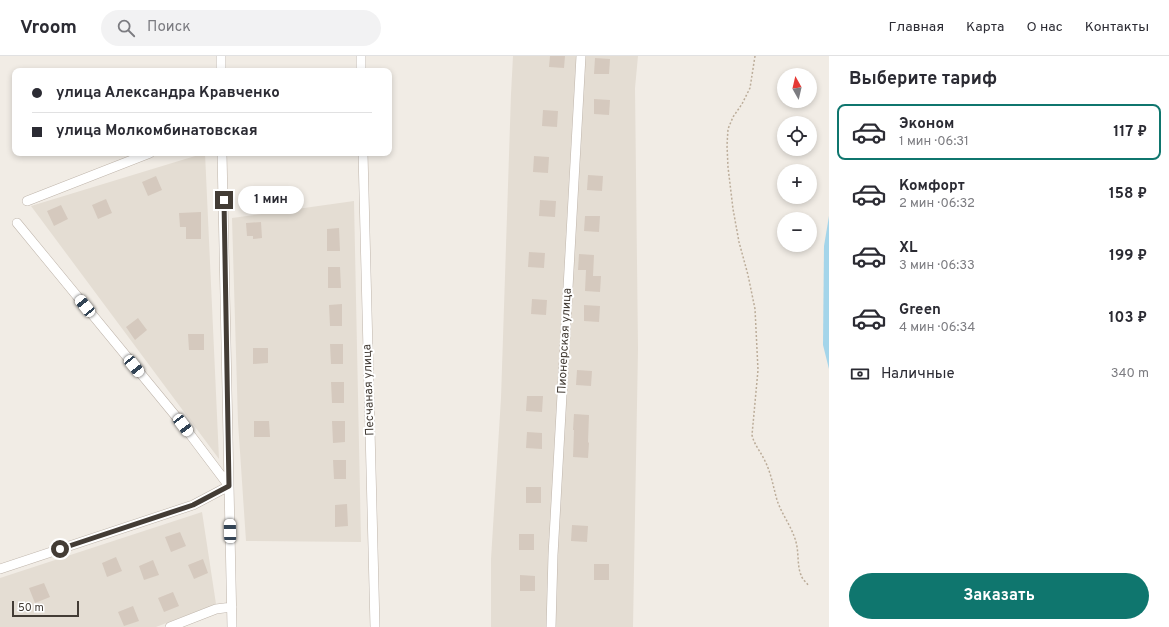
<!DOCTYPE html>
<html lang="ru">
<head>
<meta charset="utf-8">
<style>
	body { margin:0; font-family:Overpass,sans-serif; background:#f2f2f3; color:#2b2b33; height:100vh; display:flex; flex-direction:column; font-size:15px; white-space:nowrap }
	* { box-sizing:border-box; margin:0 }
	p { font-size:13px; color:#7c7c81 }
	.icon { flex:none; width:22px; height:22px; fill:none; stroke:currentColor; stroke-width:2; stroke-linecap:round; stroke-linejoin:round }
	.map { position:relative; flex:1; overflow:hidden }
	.details { display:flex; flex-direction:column; background:#fff; width:340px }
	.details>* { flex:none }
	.guide { position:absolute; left:12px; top:12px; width:380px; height:88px; border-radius:8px; box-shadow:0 2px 6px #0003; display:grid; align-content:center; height:88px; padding:0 20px; background:#fff }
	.needle { width:26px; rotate:352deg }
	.fabs { position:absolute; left:777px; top:12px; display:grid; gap:8px }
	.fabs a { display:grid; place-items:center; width:40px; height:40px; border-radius:50%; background:#fff; box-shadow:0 2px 6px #0003; font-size:20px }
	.scale { position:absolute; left:12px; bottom:10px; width:67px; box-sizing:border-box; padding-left:4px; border:2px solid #433c35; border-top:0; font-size:11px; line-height:14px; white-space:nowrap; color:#433c35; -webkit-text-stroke:3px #fff; paint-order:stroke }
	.end { position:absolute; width:18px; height:18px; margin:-9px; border:5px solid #433c35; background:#fff; box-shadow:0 0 0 2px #fff }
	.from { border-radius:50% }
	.bubble { position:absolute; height:28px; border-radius:14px; background:#fff; box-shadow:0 2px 6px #0003; font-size:13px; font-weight:700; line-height:28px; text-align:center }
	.car { position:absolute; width:12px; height:24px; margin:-12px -6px; border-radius:5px; box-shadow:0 0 3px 1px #0007; background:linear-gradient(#fff 24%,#345 0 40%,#fff 0 76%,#345 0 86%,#fff 0) }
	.guide b { display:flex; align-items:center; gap:14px; height:38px; font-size:15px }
	.guide b+b { border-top:1px solid #e1e1e2 }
	.guide i { width:10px; height:10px; background:#2b2b33 }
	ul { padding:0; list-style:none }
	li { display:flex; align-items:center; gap:12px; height:56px; margin:0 8px 6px; padding:0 12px; border:2px solid transparent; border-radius:8px }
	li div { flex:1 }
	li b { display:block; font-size:15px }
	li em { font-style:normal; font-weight:700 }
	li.selected { border-color:#0f766e }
	li>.icon { width:36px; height:36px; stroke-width:1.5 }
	h2 { padding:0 20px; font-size:18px; line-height:48px }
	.pay { display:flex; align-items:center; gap:10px; height:44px; padding:0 20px; font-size:15px }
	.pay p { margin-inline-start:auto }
	.button { display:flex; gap:8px; margin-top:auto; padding:8px 20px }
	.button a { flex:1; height:46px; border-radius:24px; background:#0f766e; color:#fff; font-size:16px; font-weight:700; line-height:46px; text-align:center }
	header { display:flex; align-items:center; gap:24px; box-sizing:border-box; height:56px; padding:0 20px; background:#fff; border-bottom:1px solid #e1e1e2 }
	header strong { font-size:19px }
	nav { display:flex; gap:22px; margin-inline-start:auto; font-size:14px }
	.search { width:280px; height:36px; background:#f2f2f3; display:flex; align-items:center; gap:10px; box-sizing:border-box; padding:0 14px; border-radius:22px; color:#7c7c81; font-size:15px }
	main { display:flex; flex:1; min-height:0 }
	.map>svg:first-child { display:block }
</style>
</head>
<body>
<header>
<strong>Vroom</strong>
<div class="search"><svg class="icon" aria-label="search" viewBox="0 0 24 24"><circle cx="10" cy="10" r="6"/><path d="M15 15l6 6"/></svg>Поиск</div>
<nav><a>Главная</a><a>Карта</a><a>О нас</a><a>Контакты</a></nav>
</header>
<main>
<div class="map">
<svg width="829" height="571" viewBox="0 0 829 571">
	<rect width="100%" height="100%" fill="#f1ece5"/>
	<path fill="#e4ddd3" d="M 513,0 L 638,0 L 635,32 L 638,293 L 633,571 L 491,571 L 491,503 L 501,342 L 511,38 Z
		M 205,97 L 219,403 L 31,150 Z
		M 354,145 L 361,486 L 246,485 L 238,366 L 232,162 Z
		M 202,456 L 216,548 L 156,571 L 0,571 L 0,522 Z"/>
	<path fill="#a4d5ea" d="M 829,160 L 829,313 L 823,289 L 824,190 Z"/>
	<path fill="#d5c9be" d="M 550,0 L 565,0 L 564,12 L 549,11 Z
		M 595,2 L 610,3 L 609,18 L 594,18 Z
		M 594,43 L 610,44 L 609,59 L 594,58 Z
		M 543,54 L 558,55 L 557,71 L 542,70 Z
		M 534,100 L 549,101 L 548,117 L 533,116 Z
		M 588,119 L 603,120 L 602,135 L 587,134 Z
		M 156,120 L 162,134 L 148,140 L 142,126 Z
		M 106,143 L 112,157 L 98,163 L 92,149 Z
		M 540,144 L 556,145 L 555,161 L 539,160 Z
		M 61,149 L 68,163 L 54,170 L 47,155 Z
		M 201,156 L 201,183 L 186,183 L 186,171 L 180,171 L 179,157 Z
		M 585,160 L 600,160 L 599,176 L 584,175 Z
		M 261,166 L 262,182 L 253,183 L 253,180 L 247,180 L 246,167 Z
		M 339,172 L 340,195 L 327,195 L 327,173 Z
		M 529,196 L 545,197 L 544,212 L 528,211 Z
		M 579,198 L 594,199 L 593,220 L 601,220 L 600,236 L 585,235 L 586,214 L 578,214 Z
		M 328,211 L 340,211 L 341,232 L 328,232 Z
		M 532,243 L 547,244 L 546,259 L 531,258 Z
		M 342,248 L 342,270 L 330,270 L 329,249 Z
		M 584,249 L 600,250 L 599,266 L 584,265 Z
		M 138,262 L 147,274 L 135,284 L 126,271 Z
		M 188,278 L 204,278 L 204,294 L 189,294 Z
		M 330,288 L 343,288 L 343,308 L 331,308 Z
		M 253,292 L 268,292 L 268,307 L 253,308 Z
		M 577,314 L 592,315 L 591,330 L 576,329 Z
		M 331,326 L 344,326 L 344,347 L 332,347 Z
		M 527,340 L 543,340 L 542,356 L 526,355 Z
		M 574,358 L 589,359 L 588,386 L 589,387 L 588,402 L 573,401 L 574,374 L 573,374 Z
		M 254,365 L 269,365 L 270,381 L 254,381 Z
		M 332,365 L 345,365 L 345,386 L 333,387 Z
		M 527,376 L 542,377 L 542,393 L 526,392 Z
		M 333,404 L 346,404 L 346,423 L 334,423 Z
		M 526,431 L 541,431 L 541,447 L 526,447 Z
		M 347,448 L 348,470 L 335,471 L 335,449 Z
		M 572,469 L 588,470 L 587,486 L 571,485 Z
		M 180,476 L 186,490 L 171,496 L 165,481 Z
		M 519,478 L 534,478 L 534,494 L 519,494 Z
		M 116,501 L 122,515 L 107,521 L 102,507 Z
		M 203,503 L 208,517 L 194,523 L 188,509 Z
		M 153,504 L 159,519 L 144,524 L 139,510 Z
		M 594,508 L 609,508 L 609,524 L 594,524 Z
		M 520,519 L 535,520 L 535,535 L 520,535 Z
		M 44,527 L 50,541 L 35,547 L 29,532 Z
		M 173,536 L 179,550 L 164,556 L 158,542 Z
		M 133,550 L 139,565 L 124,570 L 118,556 Z"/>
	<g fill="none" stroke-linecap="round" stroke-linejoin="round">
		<defs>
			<path id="minor" d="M 221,0 L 221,15
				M 361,0 L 361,15
				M 222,97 L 232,571
				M 363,97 L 375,571
				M 27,145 L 150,97
				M 0,513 L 193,449 L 229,430 L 183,369 L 17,167
				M 170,571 L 216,553 L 232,551
				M 551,571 L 553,499 L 581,0"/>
		</defs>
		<use href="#minor" stroke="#bfb5ab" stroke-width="10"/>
		<path stroke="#bcad9a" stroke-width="1.5" stroke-dasharray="2 2" stroke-linecap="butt" d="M 755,0 L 750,32 L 742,48 L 733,61 L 728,73 L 727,89 L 728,111 L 733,153 L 739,186 L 748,219 L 755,253 L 758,314 L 752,379 C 754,388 760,395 764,403 C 771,416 773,430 777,444 C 782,459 792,471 796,486 C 799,497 797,510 801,519 C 802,523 806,526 808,529"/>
		<use href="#minor" stroke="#fff" stroke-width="9"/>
	</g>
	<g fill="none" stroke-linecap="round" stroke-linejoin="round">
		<path stroke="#433c35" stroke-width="5" d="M 60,493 L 193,449 L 229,430 L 224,144"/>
	</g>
	<g text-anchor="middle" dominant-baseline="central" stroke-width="4" stroke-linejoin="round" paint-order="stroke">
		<g font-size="12" fill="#433c35" stroke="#fff">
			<text transform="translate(565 285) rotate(-87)">Пионерская улица</text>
			<text transform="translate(369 334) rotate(-92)">Песчаная улица</text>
		</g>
	</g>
</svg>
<div class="fabs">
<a><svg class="needle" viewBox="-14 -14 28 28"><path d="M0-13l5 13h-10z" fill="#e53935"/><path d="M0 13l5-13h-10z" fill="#7c7c81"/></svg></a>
<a><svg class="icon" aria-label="locate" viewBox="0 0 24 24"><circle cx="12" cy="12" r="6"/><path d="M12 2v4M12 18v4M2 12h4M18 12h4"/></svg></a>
<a>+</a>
<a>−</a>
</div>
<div class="scale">50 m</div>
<i class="end from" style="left:60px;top:493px"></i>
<i class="end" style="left:224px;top:144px"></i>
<div class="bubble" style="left:238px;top:130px;width:66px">1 мин</div>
<i class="car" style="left:85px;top:250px;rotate:321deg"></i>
<i class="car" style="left:134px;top:310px;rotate:141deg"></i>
<i class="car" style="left:183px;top:369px;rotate:143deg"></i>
<i class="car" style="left:230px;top:475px;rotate:359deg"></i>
<div class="guide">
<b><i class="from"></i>улица Александра Кравченко</b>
<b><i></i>улица Молкомбинатовская</b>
</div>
</div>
<section class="details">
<h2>Выберите тариф</h2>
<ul>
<li class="selected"><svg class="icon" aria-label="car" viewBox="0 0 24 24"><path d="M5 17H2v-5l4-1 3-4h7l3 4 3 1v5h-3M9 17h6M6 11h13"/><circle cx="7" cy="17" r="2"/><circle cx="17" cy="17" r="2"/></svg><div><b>Эконом</b><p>1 мин · 06:31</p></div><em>117 ₽</em></li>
<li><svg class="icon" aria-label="car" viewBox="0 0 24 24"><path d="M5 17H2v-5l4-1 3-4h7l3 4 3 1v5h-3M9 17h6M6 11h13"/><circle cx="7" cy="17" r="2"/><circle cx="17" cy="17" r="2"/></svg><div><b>Комфорт</b><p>2 мин · 06:32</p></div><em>158 ₽</em></li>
<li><svg class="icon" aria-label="car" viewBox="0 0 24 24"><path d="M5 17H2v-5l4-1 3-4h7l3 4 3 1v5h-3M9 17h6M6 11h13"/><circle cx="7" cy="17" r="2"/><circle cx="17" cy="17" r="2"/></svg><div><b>XL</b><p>3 мин · 06:33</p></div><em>199 ₽</em></li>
<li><svg class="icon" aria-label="car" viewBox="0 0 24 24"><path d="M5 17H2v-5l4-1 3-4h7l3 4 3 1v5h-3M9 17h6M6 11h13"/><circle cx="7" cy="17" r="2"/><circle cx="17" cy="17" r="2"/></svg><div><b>Green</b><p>4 мин · 06:34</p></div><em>103 ₽</em></li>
</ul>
<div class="pay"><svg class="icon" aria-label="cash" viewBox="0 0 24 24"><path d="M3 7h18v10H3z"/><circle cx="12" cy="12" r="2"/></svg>Наличные<p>340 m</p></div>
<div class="button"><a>Заказать</a></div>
</section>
</main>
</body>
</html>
